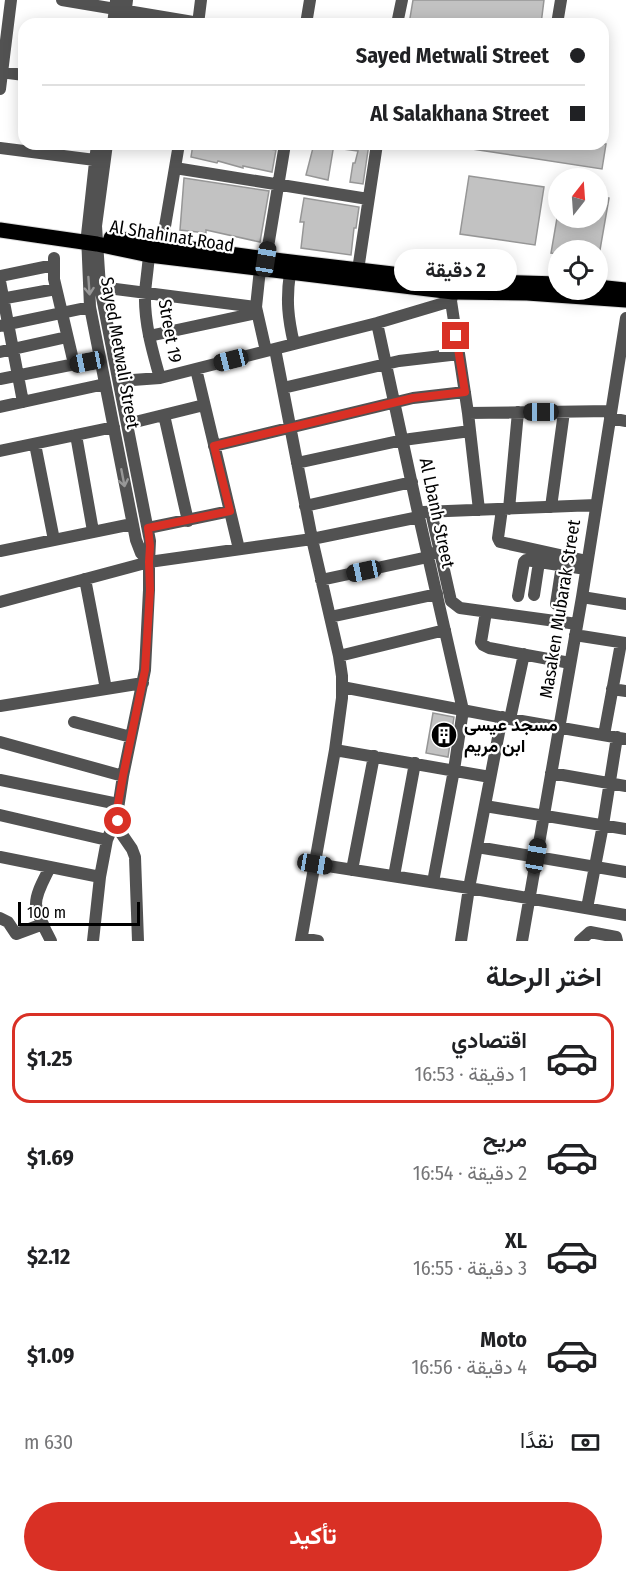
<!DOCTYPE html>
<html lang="ar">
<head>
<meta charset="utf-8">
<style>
	body { margin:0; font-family:"Fira Sans Condensed",Vazirmatn,sans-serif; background:#f6f6f6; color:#202124; direction:rtl; height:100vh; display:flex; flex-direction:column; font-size:22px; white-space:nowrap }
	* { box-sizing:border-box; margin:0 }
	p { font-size:20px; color:#757577 }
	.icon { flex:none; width:33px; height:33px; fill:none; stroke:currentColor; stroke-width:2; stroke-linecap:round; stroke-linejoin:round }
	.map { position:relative; height:941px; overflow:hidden; direction:ltr }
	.side { display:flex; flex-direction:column; background:#fff; flex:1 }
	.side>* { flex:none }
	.hud { position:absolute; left:18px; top:18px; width:591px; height:132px; border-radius:18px; box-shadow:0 3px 15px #0003; direction:rtl; display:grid; align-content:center; height:132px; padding:0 24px; background:#fff }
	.needle { width:39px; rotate:17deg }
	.fabs { position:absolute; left:548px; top:168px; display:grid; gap:12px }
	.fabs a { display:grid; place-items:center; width:60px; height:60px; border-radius:50%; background:#fff; box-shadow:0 3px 15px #0003; font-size:30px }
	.scale { position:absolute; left:18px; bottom:15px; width:122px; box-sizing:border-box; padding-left:6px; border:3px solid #000; border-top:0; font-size:16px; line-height:21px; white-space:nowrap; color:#000; -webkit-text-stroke:4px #fff; paint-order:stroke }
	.end { position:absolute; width:27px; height:27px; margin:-14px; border:8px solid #d93025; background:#fff; box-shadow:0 0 0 3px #fff }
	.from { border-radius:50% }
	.bubble { position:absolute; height:42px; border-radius:21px; background:#fff; box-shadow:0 3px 15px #0003; font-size:20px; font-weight:700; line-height:42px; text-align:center; direction:rtl }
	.car { position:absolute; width:18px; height:36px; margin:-18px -9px; border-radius:8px; box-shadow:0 0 4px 2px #0007; background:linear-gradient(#222 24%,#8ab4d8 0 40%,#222 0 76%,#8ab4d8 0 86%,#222 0) }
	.hud b { display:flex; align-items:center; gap:21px; height:57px; font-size:22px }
	.hud b+b { border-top:2px solid #e0e0e0 }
	.hud i { width:15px; height:15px; background:#202124 }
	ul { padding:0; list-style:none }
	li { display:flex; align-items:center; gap:18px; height:90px; margin:0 12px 9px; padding:0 12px; border:3px solid transparent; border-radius:18px }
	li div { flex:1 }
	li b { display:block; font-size:22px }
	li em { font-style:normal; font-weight:700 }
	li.active { border-color:#d93025 }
	li>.icon { width:54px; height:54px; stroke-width:1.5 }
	h2 { padding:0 24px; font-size:27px; line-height:72px }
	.pay { display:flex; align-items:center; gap:15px; height:66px; padding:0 24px; font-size:22px }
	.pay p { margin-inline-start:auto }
	.primary-button { display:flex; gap:12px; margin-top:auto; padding:12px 24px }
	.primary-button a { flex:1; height:69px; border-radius:36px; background:#d93025; color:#fff; font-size:24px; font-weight:700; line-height:69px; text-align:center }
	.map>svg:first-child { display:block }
</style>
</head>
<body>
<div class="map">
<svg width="626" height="941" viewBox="0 0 626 941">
	<rect width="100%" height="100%" fill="#fff"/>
	<path fill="#c2c2c2" stroke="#969696" stroke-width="1.5" d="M 413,0 L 544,0 L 541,24 L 409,24 Z
		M 193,144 L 237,144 L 276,150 L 272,172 L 243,166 L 243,168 L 218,161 L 217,163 L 191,157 Z
		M 314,144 L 334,144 L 328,180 L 306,175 Z
		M 336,144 L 369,144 L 363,184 L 350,182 L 353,163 L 355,163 L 358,151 L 336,148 Z
		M 466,144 L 606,144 L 602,169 L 466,148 Z
		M 469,176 L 544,187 L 535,245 L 460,234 Z
		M 184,178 L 269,191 L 260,242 L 206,230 L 206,233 L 180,230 Z
		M 597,196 L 609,198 L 600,250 L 558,250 L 558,254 L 551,253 L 557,218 L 597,218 Z
		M 304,198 L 359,207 L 356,228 L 354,228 L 351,255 L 301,248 L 304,222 L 300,222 Z
		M 433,713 L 454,717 L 448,757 L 426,753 Z"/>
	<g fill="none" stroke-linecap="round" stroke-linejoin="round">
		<defs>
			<path id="major" d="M 0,230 L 97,244 L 149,255 L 453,292 L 527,293 L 626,300
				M 111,238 L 266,259 L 452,281 L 558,284
				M 597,287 L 626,290"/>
		</defs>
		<use href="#major" stroke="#dbdbdb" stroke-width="17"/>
		<path stroke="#525252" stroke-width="12" d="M 62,0 L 205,24
			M 113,24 L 116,1
			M 124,24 L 127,0
			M 198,24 L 201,0
			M 306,24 L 310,0
			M 397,24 L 402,0
			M 557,24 L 561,0
			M 0,72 L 24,75
			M 0,89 L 11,0
			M 97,144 L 87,235 L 90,307 L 136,540 L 141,553 L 149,562
			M 107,144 L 96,226 L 100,287 L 150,541 L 149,562 L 149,590 L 145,670 L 123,776 L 117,815 L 121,833 L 132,849 L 135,857 L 138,941
			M 0,148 L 95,160
			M 175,168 L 368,199
			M 162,244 L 179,144
			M 149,255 C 148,268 146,281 145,293 C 144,322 152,350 160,378
			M 54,258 L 54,279 L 74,364
			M 266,259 L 285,144
			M 260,269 L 256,307 L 266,351
			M 358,270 L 377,144
			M 290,273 C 286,300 288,318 294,344
			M 0,276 L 54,265
			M 0,281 L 23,402
			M 100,287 L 256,307
			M 0,299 L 56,289
			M 451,301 L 468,413 L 479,510
			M 377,323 L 419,517 L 463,710 L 454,770 L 433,882
			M 0,326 L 90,307
			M 149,336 L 256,313
			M 275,349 L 312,539 L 339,656 L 342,676 L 342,698 L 335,750 L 301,941
			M 0,352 L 67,337
			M 196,369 L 239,549
			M 0,379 L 100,359
			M 119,381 L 160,378 L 377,323 L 451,301 L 453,292
			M 283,388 L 399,361 L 459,354
			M 0,407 L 105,384
			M 468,413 L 611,411
			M 164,415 L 188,521
			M 610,418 L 626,421
			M 127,424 L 204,405
			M 76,435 L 93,531
			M 35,444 L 54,540
			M 214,446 L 413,398 L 465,392
			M 0,451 L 114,427
			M 297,463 L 403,440 L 470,431
			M 305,506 L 412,482
			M 551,507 L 564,412
			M 502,509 L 498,538 L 500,542 L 587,561
			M 509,509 L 518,412
			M 423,512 L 596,505
			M 431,512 L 451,601 L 460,608 L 577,624
			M 148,528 L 230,511
			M 0,551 L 132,524
			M 85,579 L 106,689
			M 321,580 L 428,557 L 433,553
			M 534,595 L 539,562
			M 518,596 L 524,562 L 526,560 L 586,569
			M 582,597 L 626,604
			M 0,602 L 149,562 L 312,539 L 419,517
			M 556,604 L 562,565
			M 486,612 L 481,642 L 483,645 L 489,648 L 570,663
			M 330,617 L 437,594
			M 575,635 L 626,643
			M 339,656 L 445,630
			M 342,687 L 510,719 L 626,739
			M 612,689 L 626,691
			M 0,706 L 143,683
			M 510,719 L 524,654
			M 74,722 L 131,737
			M 604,735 L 621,643
			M 0,742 L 123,776
			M 335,750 L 490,777
			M 551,773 L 626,786
			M 0,780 L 118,804
			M 485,806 L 626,829
			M 0,815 L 107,840
			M 477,847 L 626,872
			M 0,857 L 100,877
			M 315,864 L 469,888 L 626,915
			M 50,867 C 45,878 36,892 36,904 C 37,917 46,930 51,941
			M 352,870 L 374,756
			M 394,876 L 415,763
			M 587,908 L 603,825 L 617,737
			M 0,918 L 8,922 L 16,934 L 43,924
			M 302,938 L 318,941
			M 93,941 L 100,877 L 107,840 L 117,816
			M 461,941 L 469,888 L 502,717
			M 522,941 L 582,597 L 626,318
			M 580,941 L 590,932 L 616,937 L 617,941"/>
		<use href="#major" stroke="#000" stroke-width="15"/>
	</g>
	<defs><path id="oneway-shaft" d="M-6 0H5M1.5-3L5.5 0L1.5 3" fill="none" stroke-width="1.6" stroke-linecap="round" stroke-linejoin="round" transform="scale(1.5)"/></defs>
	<g stroke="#979797">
		<use href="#oneway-shaft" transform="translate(89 286) rotate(86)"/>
		<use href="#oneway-shaft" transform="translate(123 478) rotate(79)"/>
	</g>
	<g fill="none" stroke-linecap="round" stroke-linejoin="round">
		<path stroke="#d93025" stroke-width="8" d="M 118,821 L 118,804 L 123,776 L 145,670 L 150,590 L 149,562 L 150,546 L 148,528 L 230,511 L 214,446 L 413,398 L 465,392 L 456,336"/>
	</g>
	<defs>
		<symbol id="building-disc" viewBox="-11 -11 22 22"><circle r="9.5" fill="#000" stroke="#fff"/><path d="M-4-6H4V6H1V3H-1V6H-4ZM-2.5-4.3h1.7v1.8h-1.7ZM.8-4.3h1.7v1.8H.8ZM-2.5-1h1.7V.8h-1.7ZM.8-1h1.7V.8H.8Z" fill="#fff"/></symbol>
	</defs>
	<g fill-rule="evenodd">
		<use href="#building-disc" x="429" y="720" width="30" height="30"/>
	</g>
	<g text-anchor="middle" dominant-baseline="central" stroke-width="4.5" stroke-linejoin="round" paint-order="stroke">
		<g font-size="18" fill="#000" stroke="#fff">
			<text transform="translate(172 236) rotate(9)">Al Shahinat Road</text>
			<text transform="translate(170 331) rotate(80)">Street 19</text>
			<text transform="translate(120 353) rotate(80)">Sayed Metwali Street</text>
			<text transform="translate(437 513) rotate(78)">Al Lbanh Street</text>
			<text transform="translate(560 609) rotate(-81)">Masaken Mubarak Street</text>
		</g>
		<g font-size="18" font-weight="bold" fill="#000" stroke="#fff" text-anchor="start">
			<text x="464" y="725">مسجد عيسى<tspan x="464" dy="21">ابن مريم</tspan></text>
		</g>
	</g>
</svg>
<div class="fabs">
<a><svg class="needle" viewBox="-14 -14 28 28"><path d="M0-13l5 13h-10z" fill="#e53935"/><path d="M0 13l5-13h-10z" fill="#757577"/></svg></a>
<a><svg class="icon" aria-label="locate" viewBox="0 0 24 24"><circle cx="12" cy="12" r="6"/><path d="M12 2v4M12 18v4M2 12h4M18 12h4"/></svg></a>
</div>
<div class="scale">100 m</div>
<i class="end from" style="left:118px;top:821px"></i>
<i class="end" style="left:456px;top:336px"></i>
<div class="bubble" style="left:394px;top:249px;width:123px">2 دقيقة</div>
<i class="car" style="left:266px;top:259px;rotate:9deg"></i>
<i class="car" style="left:231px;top:360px;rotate:256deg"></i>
<i class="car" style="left:87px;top:362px;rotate:259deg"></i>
<i class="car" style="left:541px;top:412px;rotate:270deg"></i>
<i class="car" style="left:364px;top:571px;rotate:258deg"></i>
<i class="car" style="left:536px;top:856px;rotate:10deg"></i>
<i class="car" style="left:315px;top:864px;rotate:100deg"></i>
<div class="hud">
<b><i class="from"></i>Sayed Metwali Street</b>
<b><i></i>Al Salakhana Street</b>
</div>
</div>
<section class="side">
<h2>اختر الرحلة</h2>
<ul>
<li class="active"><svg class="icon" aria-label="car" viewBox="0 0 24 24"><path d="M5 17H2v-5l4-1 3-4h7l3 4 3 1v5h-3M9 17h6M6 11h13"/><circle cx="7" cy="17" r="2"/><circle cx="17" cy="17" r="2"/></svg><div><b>اقتصادي</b><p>1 دقيقة · 16:53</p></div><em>$1.25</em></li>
<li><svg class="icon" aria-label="car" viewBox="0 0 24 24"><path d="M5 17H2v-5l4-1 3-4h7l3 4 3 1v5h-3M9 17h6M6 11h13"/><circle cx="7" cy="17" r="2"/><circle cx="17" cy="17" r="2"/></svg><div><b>مريح</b><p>2 دقيقة · 16:54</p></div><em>$1.69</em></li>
<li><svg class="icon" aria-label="car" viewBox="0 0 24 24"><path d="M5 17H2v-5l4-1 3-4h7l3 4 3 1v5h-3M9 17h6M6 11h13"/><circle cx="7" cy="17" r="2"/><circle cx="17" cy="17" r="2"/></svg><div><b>XL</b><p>3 دقيقة · 16:55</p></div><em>$2.12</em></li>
<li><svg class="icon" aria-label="car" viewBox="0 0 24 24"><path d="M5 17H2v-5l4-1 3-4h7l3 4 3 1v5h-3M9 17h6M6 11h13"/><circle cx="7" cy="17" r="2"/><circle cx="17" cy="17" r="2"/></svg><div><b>Moto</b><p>4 دقيقة · 16:56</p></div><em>$1.09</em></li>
</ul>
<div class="pay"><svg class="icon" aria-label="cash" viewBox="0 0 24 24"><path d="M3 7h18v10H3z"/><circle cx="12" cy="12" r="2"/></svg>نقدًا<p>630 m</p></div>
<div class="primary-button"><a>تأكيد</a></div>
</section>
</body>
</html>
